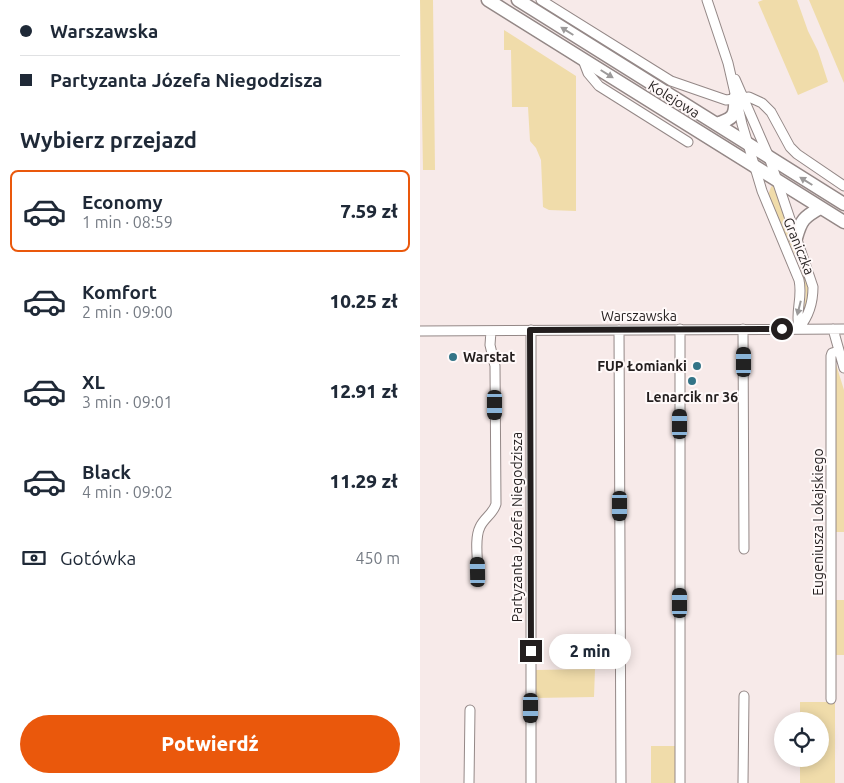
<!DOCTYPE html>
<html lang="pl">
<head>
<meta charset="utf-8">
<style>
	body { margin:0; font-family:Ubuntu,sans-serif; background:#f2f2f3; color:#1f2937; height:100vh; display:flex; flex-direction:column; font-size:19px; white-space:nowrap }
	* { box-sizing:border-box; margin:0 }
	p { font-size:16px; color:#747a83 }
	.icon { flex:none; width:28px; height:28px; fill:none; stroke:currentColor; stroke-width:2; stroke-linecap:round; stroke-linejoin:round }
	.map { position:relative; flex:1; overflow:hidden }
	.sheet { display:flex; flex-direction:column; background:#fff; width:420px }
	.sheet>* { flex:none }
	.banner { display:grid; align-content:center; height:110px; padding:0 20px; background:#fff }
	.tools { position:absolute; left:354px; top:712px; display:grid; gap:10px }
	.tools a { display:grid; place-items:center; width:55px; height:55px; border-radius:50%; background:#fff; box-shadow:0 2px 12px #0003; font-size:25px }
	.end { position:absolute; width:22px; height:22px; margin:-11px; border:6px solid #231e1e; background:#fff; box-shadow:0 0 0 2px #fff }
	.from { border-radius:50% }
	.bubble { position:absolute; height:35px; border-radius:18px; background:#fff; box-shadow:0 2px 12px #0003; font-size:16px; font-weight:800; line-height:35px; text-align:center }
	.car { position:absolute; width:15px; height:30px; margin:-15px -8px; border-radius:6px; box-shadow:0 0 4px 1px #0007; background:linear-gradient(#222 24%,#8ab4d8 0 40%,#222 0 76%,#8ab4d8 0 86%,#222 0) }
	.banner b { display:flex; align-items:center; gap:18px; height:48px; font-size:19px }
	.banner b+b { border-top:1px solid #e0e1e3 }
	.banner i { width:12px; height:12px; background:#1f2937 }
	ul { padding:0; list-style:none }
	li { display:flex; align-items:center; gap:15px; height:82px; margin:0 10px 8px; padding:0 10px; border:2px solid transparent; border-radius:8px }
	li div { flex:1 }
	li b { display:block; font-size:19px }
	li em { font-style:normal; font-weight:800 }
	li.on { border-color:#ea580c }
	li>.icon { width:45px; height:45px; stroke-width:1.5 }
	h2 { padding:0 20px; font-size:22px; line-height:60px }
	.pay { display:flex; align-items:center; gap:12px; height:55px; padding:0 20px; font-size:19px }
	.pay p { margin-inline-start:auto }
	.cta { display:flex; gap:10px; margin-top:auto; padding:10px 20px }
	.cta a { flex:1; height:58px; border-radius:30px; background:#ea580c; color:#fff; font-size:20px; font-weight:800; line-height:58px; text-align:center }
	main { display:flex; flex:1; min-height:0 }
	.map>svg:first-child { display:block }
</style>
</head>
<body>
<main>
<section class="sheet">
<div class="banner">
<b><i class="from"></i>Warszawska</b>
<b><i></i>Partyzanta Józefa Niegodzisza</b>
</div>
<h2>Wybierz przejazd</h2>
<ul>
<li class="on"><svg class="icon" aria-label="car" viewBox="0 0 24 24"><path d="M5 17H2v-5l4-1 3-4h7l3 4 3 1v5h-3M9 17h6M6 11h13"/><circle cx="7" cy="17" r="2"/><circle cx="17" cy="17" r="2"/></svg><div><b>Economy</b><p>1 min · 08:59</p></div><em>7.59 zł</em></li>
<li><svg class="icon" aria-label="car" viewBox="0 0 24 24"><path d="M5 17H2v-5l4-1 3-4h7l3 4 3 1v5h-3M9 17h6M6 11h13"/><circle cx="7" cy="17" r="2"/><circle cx="17" cy="17" r="2"/></svg><div><b>Komfort</b><p>2 min · 09:00</p></div><em>10.25 zł</em></li>
<li><svg class="icon" aria-label="car" viewBox="0 0 24 24"><path d="M5 17H2v-5l4-1 3-4h7l3 4 3 1v5h-3M9 17h6M6 11h13"/><circle cx="7" cy="17" r="2"/><circle cx="17" cy="17" r="2"/></svg><div><b>XL</b><p>3 min · 09:01</p></div><em>12.91 zł</em></li>
<li><svg class="icon" aria-label="car" viewBox="0 0 24 24"><path d="M5 17H2v-5l4-1 3-4h7l3 4 3 1v5h-3M9 17h6M6 11h13"/><circle cx="7" cy="17" r="2"/><circle cx="17" cy="17" r="2"/></svg><div><b>Black</b><p>4 min · 09:02</p></div><em>11.29 zł</em></li>
</ul>
<div class="pay"><svg class="icon" aria-label="cash" viewBox="0 0 24 24"><path d="M3 7h18v10H3z"/><circle cx="12" cy="12" r="2"/></svg>Gotówka<p>450 m</p></div>
<div class="cta"><a>Potwierdź</a></div>
</section>
<div class="map">
<svg width="424" height="783" viewBox="0 0 424 783">
	<rect width="100%" height="100%" fill="#f7eae9"/>
	<path fill="#f0dcaa" d="M 0,0 L 13,0 L 15,170 L 3,170 Z
		M 343,0 L 377,0 L 388,31 L 398,51 L 408,82 L 378,95 L 338,2 Z
		M 389,0 L 424,0 L 424,83 L 421,76 Z
		M 84,30 L 156,76 L 156,211 L 129,210 L 123,207 L 121,160 L 116,148 L 110,141 L 108,107 L 92,107 L 91,50 L 84,50 Z
		M 354,184 L 388,288 L 387,305 L 384,310 L 383,309 C 396,273 357,230 348,195 L 351,187 Z
		M 415,361 L 424,390 L 424,532 L 415,532 L 413,362 Z
		M 414,600 L 424,600 L 424,655 L 414,655 Z
		M 175,669 L 174,697 L 115,698 L 115,670 Z
		M 380,702 L 415,702 L 415,783 L 380,783 L 380,759 L 400,759 L 400,721 L 380,721 Z
		M 231,746 L 257,746 L 257,783 L 231,783 Z"/>
	<g fill="none" stroke-linecap="round" stroke-linejoin="round">
		<defs>
			<path id="minor" d="M 121,0 L 251,81 L 306,100 L 329,97 L 342,103 L 351,112 L 370,147 L 377,154 L 424,186
				M 287,0 L 308,63 L 322,124 L 342,191 L 379,280 C 383,298 375,311 379,328
				M 163,60 L 168,73 L 179,86 L 268,142
				M 315,79 L 349,157 L 393,287 C 393,303 389,316 379,328
				M 260,329 L 260,783
				M 323,329 L 324,549
				M 413,329 L 424,368
				M 111,330 L 111,783
				M 199,330 L 201,783
				M 0,331 L 424,329
				M 58,572 C 58,559 54,539 60,527 C 64,518 73,514 76,504 L 75,366 L 70,345 L 71,331
				M 411,699 L 411,356 L 412,353 L 419,351
				M 49,783 L 50,710
				M 323,783 L 324,696"/>
			<path id="highway" d="M 68,0 L 424,222
				M 98,0 L 424,204
				M 296,124 C 313,119 316,116 315,98
				M 376,238 C 381,220 384,217 400,208"/>
		</defs>
		<use href="#minor" stroke="#948887" stroke-width="11"/>
		<use href="#highway" stroke="#948887" stroke-width="15"/>
		<use href="#minor" stroke="#fff" stroke-width="9"/>
		<use href="#highway" stroke="#fff" stroke-width="12"/>
	</g>
	<defs><path id="oneway-solid" d="M-6-.8H1V-3.2L6.5 0L1 3.2V.8H-6Z" transform="scale(1.25)"/></defs>
	<g fill="#9c9a9a">
		<use href="#oneway-solid" transform="translate(147 31) rotate(-148)"/>
		<use href="#oneway-solid" transform="translate(187 74) rotate(32)"/>
		<use href="#oneway-solid" transform="translate(386 181) rotate(-148)"/>
		<use href="#oneway-solid" transform="translate(379 308) rotate(104)"/>
	</g>
	<g fill="none" stroke-linecap="round" stroke-linejoin="round">
		<path stroke="#231e1e" stroke-width="6" d="M 111,651 L 110,330 L 362,329"/>
	</g>
	<g fill="#337487" stroke="#fff9f9" stroke-width="2">
		<circle cx="33" cy="357" r="5"/>
		<circle cx="277" cy="366" r="5"/>
		<circle cx="272" cy="381" r="5"/>
	</g>
	<g text-anchor="middle" dominant-baseline="central" stroke-width="4" stroke-linejoin="round" paint-order="stroke">
		<g font-size="14" fill="#231e1e" stroke="#fff9f9">
			<text transform="translate(254 99) rotate(32)">Kolejowa</text>
			<text transform="translate(379 246) rotate(68)">Graniczka</text>
			<text x="219" y="316">Warszawska</text>
			<text transform="translate(398 522) rotate(-90)">Eugeniusza Lokajskiego</text>
			<text transform="translate(97 527) rotate(-90)">Partyzanta Józefa Niegodzisza</text>
		</g>
		<g font-size="14" font-weight="bold" fill="#231e1e" stroke="#fff9f9" text-anchor="start">
			<text x="43" y="357">Warstat</text>
			<text x="267" y="366" text-anchor="end">FUP Łomianki</text>
			<text x="272" y="397" text-anchor="middle">Lenarcik nr 36</text>
		</g>
	</g>
</svg>
<div class="tools">
<a><svg class="icon" aria-label="locate" viewBox="0 0 24 24"><circle cx="12" cy="12" r="6"/><path d="M12 2v4M12 18v4M2 12h4M18 12h4"/></svg></a>
</div>
<i class="end from" style="left:362px;top:329px"></i>
<i class="end" style="left:111px;top:651px"></i>
<div class="bubble" style="left:129px;top:634px;width:82px">2 min</div>
<i class="car" style="left:324px;top:362px;rotate:0deg"></i>
<i class="car" style="left:75px;top:405px;rotate:180deg"></i>
<i class="car" style="left:260px;top:424px;rotate:0deg"></i>
<i class="car" style="left:200px;top:506px;rotate:180deg"></i>
<i class="car" style="left:58px;top:572px;rotate:359deg"></i>
<i class="car" style="left:260px;top:603px;rotate:0deg"></i>
<i class="car" style="left:111px;top:708px;rotate:180deg"></i>
</div>
</main>
</body>
</html>
